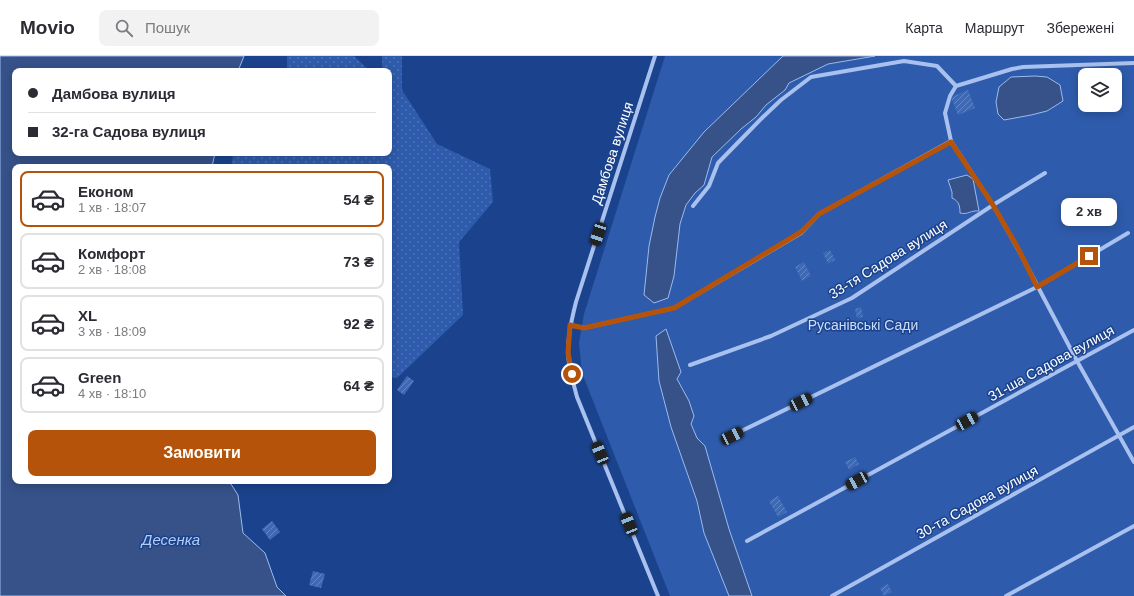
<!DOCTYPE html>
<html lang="uk">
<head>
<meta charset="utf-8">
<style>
	body { margin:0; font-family:Helvetica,sans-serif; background:#f2f2f3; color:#2b2b33; height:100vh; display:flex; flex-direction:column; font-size:15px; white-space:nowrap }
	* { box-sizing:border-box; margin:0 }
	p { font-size:13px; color:#7c7c81 }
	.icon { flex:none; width:22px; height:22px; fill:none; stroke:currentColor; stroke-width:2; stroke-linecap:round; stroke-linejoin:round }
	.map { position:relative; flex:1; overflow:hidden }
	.sheet { position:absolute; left:12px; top:108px; width:380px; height:320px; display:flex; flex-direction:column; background:#fff; border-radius:8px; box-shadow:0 2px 10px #0003 }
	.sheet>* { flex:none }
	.guide { position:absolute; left:12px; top:12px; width:380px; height:88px; border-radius:8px; box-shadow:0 2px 10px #0003; display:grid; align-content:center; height:88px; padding:0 16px; background:#fff }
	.fabs { position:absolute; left:1078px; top:12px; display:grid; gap:8px }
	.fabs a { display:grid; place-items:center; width:44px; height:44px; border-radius:8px; background:#fff; box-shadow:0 2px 10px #0003; font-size:20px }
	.end { position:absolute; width:18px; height:18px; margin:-9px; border:5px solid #b45309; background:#fff; box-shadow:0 0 0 2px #fff }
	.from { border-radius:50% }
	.bubble { position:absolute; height:28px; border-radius:8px; background:#fff; box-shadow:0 2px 10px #0003; font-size:13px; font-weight:700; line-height:28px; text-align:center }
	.car { position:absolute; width:12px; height:24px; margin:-12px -6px; border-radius:5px; box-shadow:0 0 3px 1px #0007; background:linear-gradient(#222 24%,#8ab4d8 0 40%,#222 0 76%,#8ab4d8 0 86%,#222 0) }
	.guide b { display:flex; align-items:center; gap:14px; height:38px; font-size:15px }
	.guide b+b { border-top:1px solid #e1e1e2 }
	.guide i { width:10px; height:10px; background:#2b2b33 }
	ul { padding:7px 0 0; list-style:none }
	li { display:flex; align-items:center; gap:12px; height:56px; margin:0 8px 6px; padding:0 8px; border:2px solid #e1e1e2; border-radius:8px }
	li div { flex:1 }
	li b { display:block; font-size:15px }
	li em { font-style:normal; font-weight:700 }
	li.selected { border-color:#b45309 }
	li>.icon { width:36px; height:36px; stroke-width:1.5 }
	.cta { display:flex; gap:8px; margin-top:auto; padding:8px 16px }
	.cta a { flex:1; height:46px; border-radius:8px; background:#b45309; color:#fff; font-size:16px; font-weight:700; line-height:46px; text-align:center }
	header { display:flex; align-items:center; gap:24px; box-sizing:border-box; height:56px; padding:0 20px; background:#fff; border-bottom:1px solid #e1e1e2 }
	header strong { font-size:19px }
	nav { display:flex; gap:22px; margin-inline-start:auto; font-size:14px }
	.search { width:280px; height:36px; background:#f2f2f3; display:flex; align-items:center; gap:10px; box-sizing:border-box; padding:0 14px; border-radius:8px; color:#7c7c81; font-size:15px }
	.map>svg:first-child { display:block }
</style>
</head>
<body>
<header>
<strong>Movio</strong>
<div class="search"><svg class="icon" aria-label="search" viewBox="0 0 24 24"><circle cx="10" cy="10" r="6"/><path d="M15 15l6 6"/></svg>Пошук</div>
<nav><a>Карта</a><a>Маршрут</a><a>Збережені</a></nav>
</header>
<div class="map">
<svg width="1134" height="540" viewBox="0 0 1134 540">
	<defs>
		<pattern id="grass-dots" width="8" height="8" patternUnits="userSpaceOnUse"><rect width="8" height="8" fill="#2e5bab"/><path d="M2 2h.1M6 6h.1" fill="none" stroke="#4d74b8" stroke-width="1.8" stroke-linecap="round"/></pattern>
		<pattern id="building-hatch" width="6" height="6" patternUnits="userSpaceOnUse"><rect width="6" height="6" fill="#3f6ab3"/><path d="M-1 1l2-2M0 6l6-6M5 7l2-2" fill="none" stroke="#6588c2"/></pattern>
	</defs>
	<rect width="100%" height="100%" fill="#1b438d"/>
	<path fill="url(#grass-dots)" d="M 287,0 L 354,0 L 370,15 L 287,15 Z
		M 382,0 L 402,0 L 402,34 L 437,88 L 490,113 L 493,146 L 459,186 L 463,259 L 397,322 L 389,321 L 389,111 L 231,111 L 233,99 L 261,100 L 264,97 L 389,97 L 389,15 L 382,15 Z"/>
	<path fill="#2e5bab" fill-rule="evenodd" d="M 665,0 L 1134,0 L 1134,540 L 670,540 L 582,317 L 579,287 L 584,258 ZM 1085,19 L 1115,19 L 1115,49 L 1085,49 Z"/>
	<path fill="#365289" stroke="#9bbbf0" d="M 0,0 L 244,0 L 238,15 L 15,15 L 15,97 L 215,97 L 212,111 L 15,111 L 15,425 L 229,425 L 238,439 L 243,477 L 265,497 L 277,531 L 286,540 L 0,540 Z
		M 783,0 L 875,0 L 828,8 L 789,27 L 785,34 L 766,49 L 756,61 L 741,73 L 712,101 L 704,129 L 695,137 L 686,149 L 680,168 L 674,220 L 668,242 L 654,247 L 644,239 L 649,190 L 655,161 L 660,142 L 669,119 L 704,76 Z
		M 1035,20 L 1047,21 L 1060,29 L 1063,45 L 1047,55 L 1031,59 L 1004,64 L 998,58 L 996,46 L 999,31 L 1011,21 Z
		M 967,119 L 973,123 L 979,155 C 971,154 968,159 960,157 C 960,150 959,145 952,142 L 952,136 L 948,124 Z
		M 666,273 L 681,316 L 677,323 L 689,345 L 694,360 L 691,368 L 697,382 L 705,390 L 729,473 L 752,540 L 729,540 L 704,477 L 697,445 L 671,371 L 659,325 L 656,280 Z"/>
	<path fill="url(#building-hatch)" d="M 968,34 L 975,52 L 958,59 L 951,41 Z
		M 830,194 L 835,204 L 828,208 L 823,197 Z
		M 804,206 L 811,220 L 802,225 L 795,211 Z
		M 861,251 L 863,261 L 857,262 L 855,253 Z
		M 407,320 L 414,325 L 404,339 L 397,334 Z
		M 855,401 L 859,408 L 849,414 L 845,406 Z
		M 778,440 L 787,456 L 778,461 L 769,445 Z
		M 272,465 L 280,476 L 270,484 L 262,473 Z
		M 313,515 L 325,518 L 321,532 L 309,529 Z
		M 888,528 L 892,536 L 884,540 L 880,532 Z"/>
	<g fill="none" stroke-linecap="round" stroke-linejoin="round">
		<path stroke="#a8c1ee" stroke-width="4" d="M 655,0 L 576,246 C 571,266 566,287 569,307 C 571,318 574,330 577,341 L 658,540
			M 1134,7 L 1023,11 L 1012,13 L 956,30 L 950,40 L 945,57 L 951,85 L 993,149 L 1018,193 L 1077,305 L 1134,406
			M 693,150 L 709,130 L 718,107 L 763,61 L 781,44 L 811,21 L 904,5 L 937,10 L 956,30
			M 570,269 L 584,272 L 674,252 L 801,177 L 819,158 L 951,85
			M 690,309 L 771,280 L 852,242 L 993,149 L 1045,117
			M 731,380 L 1037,231 L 1128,177
			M 747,485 L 1134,274
			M 832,540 L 1134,371
			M 1006,540 L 1134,470"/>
	</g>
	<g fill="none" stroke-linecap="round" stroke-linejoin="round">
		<path stroke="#b45309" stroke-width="5" d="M 572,318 L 568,297 L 570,269 L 584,272 L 674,252 L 801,176 L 819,158 L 951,86 L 993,149 L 1018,192 L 1037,231 L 1089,200"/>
	</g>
	<g text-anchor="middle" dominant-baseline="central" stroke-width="3" stroke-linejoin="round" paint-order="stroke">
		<g font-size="14" fill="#fff" stroke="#1b438d">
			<text transform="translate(612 97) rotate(-72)">Дамбова вулиця</text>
			<text transform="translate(888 203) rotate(-32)">33-тя Садова вулиця</text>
			<text transform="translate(1051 307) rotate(-29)">31-ша Садова вулиця</text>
			<text transform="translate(977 446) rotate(-29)">30-та Садова вулиця</text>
		</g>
		<g font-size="14" fill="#cedefa" stroke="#1b438d">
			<text x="863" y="269">Русанівські Сади</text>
		</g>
		<g font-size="15" font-style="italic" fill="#b4ccf5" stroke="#1b438d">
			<text x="171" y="483">Десенка</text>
		</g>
	</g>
</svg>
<div class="fabs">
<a><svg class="icon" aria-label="layers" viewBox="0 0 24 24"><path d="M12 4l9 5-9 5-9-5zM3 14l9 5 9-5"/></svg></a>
</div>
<i class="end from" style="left:572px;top:318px"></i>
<i class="end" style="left:1089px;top:200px"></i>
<div class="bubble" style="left:1061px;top:142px;width:56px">2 хв</div>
<i class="car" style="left:598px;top:178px;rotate:198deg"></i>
<i class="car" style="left:801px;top:346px;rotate:64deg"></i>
<i class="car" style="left:967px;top:365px;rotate:61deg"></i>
<i class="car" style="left:732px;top:380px;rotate:64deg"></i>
<i class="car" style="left:600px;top:397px;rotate:338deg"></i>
<i class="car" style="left:857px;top:425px;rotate:241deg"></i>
<i class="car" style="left:629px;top:468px;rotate:338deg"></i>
<div class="guide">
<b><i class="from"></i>Дамбова вулиця</b>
<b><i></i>32-га Садова вулиця</b>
</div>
<section class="sheet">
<ul>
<li class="selected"><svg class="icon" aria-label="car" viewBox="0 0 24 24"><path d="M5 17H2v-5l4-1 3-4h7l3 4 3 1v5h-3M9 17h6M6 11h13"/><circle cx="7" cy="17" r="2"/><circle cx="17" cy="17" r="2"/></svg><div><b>Економ</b><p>1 хв · 18:07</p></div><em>54 ₴</em></li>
<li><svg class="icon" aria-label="car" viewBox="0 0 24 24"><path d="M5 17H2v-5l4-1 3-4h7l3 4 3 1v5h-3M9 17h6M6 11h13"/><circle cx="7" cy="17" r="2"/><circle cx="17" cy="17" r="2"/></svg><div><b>Комфорт</b><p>2 хв · 18:08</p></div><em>73 ₴</em></li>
<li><svg class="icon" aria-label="car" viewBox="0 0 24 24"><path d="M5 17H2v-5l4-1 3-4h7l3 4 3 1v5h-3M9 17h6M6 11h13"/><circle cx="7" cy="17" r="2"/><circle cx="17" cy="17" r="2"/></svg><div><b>XL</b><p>3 хв · 18:09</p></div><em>92 ₴</em></li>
<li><svg class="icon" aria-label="car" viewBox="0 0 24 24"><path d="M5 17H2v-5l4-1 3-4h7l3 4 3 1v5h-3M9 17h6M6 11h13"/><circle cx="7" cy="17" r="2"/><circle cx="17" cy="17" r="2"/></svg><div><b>Green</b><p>4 хв · 18:10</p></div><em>64 ₴</em></li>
</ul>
<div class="cta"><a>Замовити</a></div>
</section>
</div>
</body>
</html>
